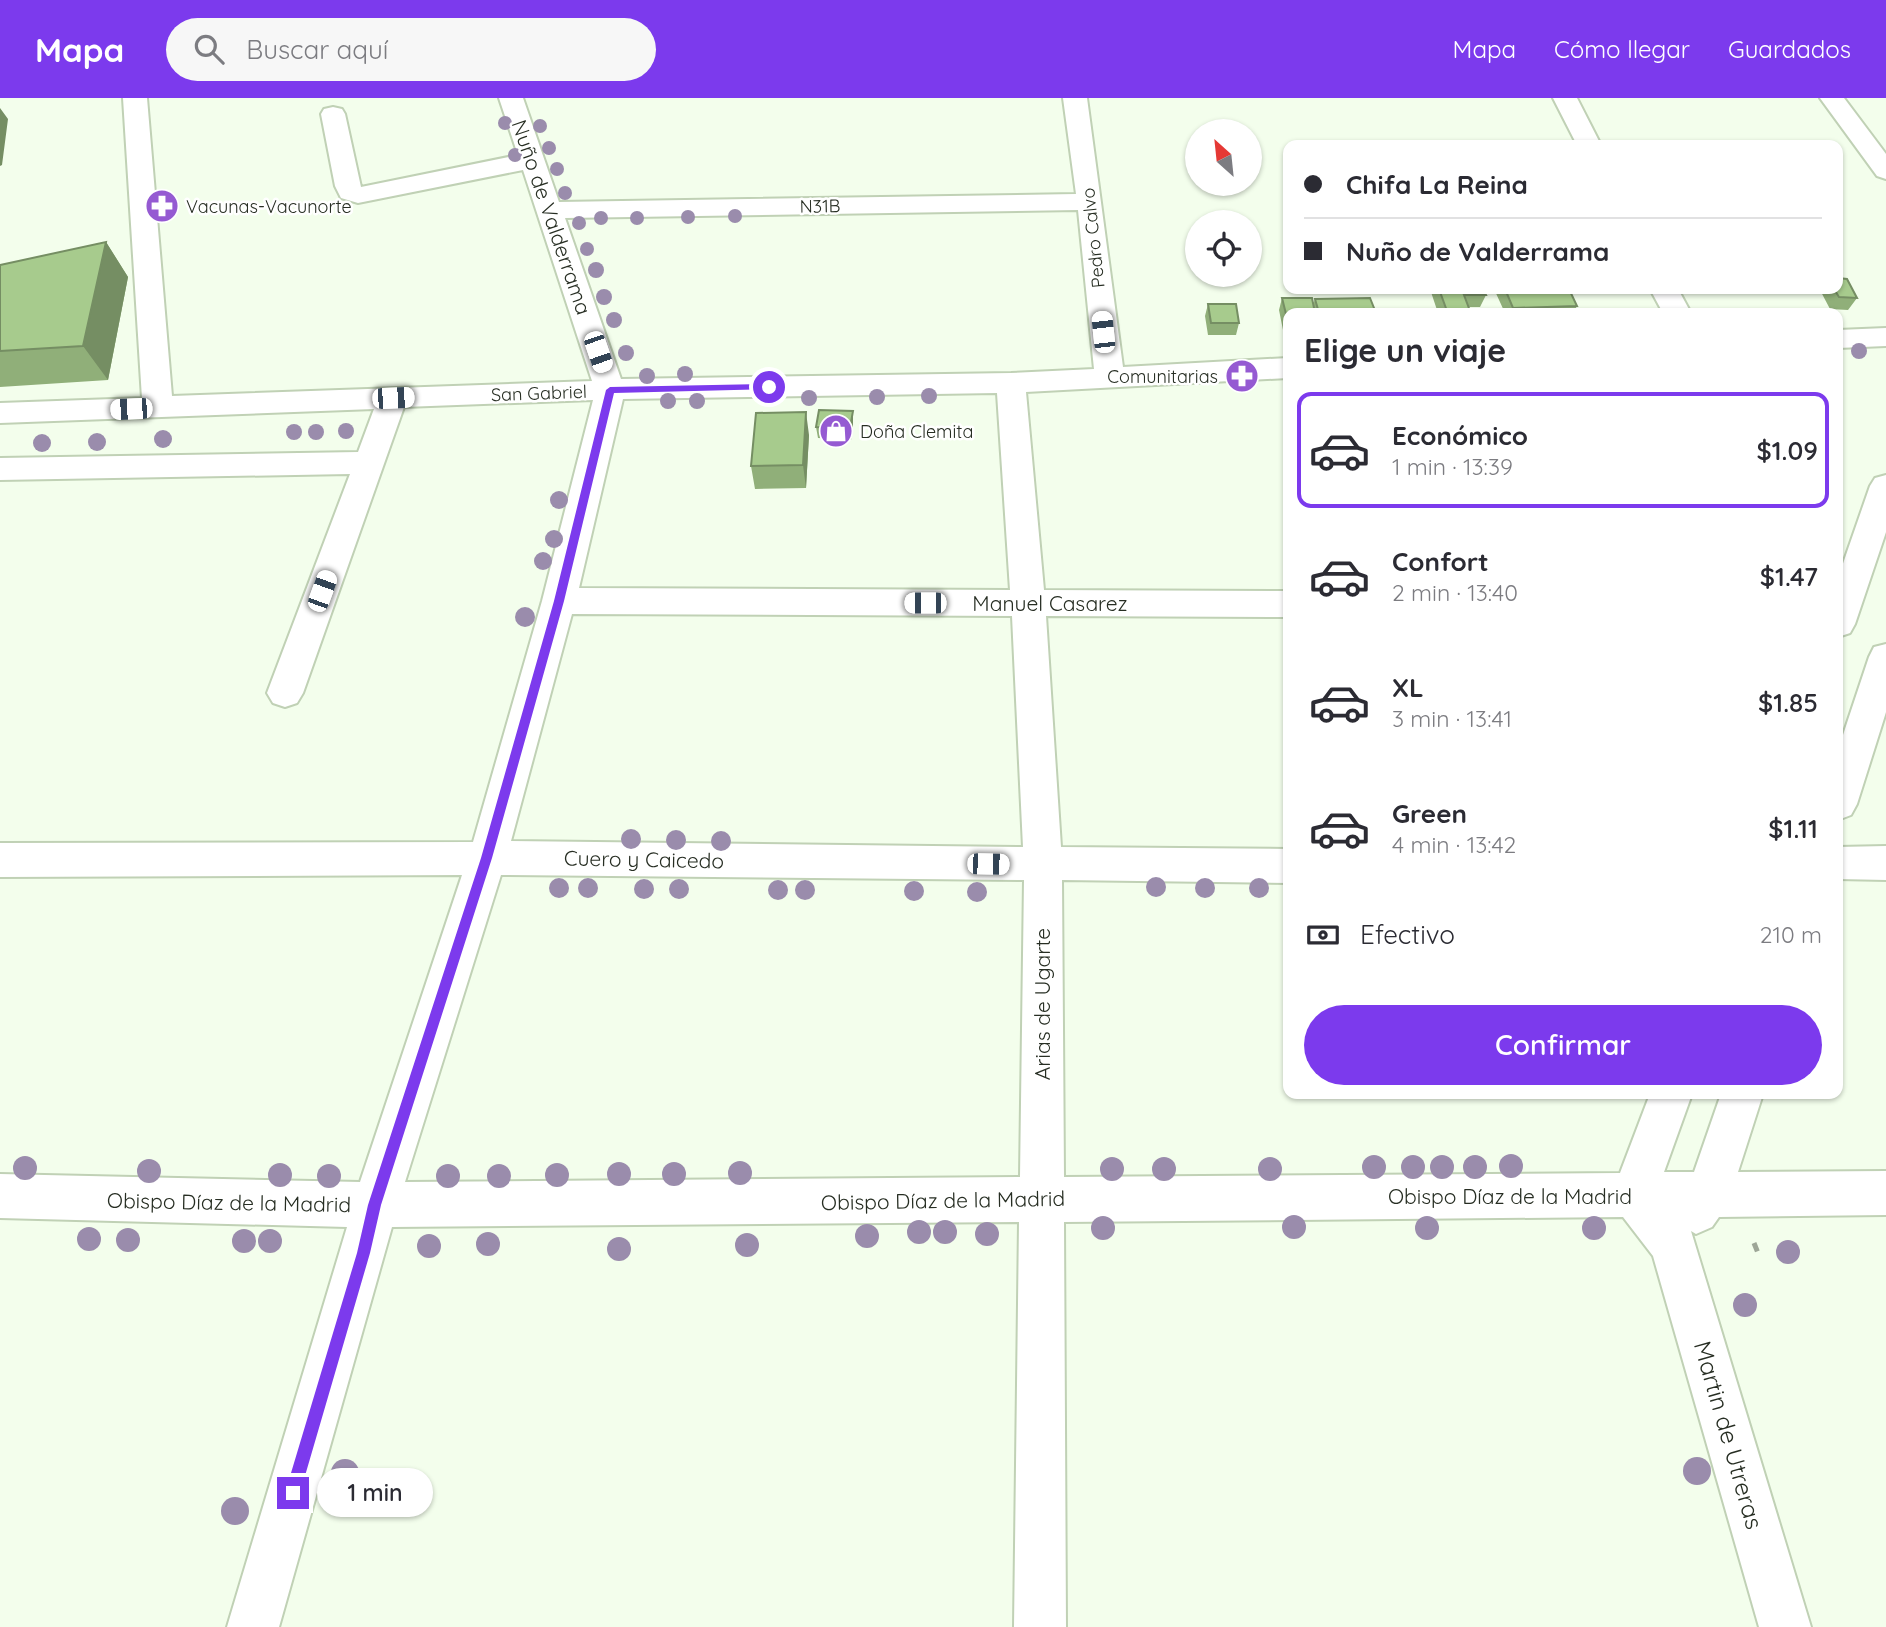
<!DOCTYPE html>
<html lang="es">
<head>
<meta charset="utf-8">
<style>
	body { margin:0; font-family:Quicksand,sans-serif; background:#f7f7f7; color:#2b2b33; height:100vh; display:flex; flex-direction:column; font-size:26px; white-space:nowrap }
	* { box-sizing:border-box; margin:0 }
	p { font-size:23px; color:#7c7c81 }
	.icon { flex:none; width:38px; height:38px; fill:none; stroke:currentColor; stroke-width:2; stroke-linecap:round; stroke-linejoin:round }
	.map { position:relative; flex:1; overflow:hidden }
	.side { position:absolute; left:1283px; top:210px; width:560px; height:791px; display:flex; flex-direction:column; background:#fff; border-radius:14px; box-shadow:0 2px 5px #0004 }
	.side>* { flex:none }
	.banner { position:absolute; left:1283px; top:42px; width:560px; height:154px; border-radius:14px; box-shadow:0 2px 5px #0004; display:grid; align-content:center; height:154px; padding:0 21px; background:#fff }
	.needle { width:46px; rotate:333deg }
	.fabs { position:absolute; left:1185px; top:21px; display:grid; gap:14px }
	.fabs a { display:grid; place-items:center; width:77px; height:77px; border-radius:50%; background:#fff; box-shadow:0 2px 5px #0004; font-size:35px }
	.end { position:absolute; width:32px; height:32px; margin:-16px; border:9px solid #7c3aed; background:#fff; box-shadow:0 0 0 4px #fff }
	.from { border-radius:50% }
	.bubble { position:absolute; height:49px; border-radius:24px; background:#fff; box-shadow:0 2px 5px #0004; font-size:23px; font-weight:600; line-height:49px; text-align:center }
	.car { position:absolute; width:21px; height:42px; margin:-21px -10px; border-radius:9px; box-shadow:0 0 5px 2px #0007; background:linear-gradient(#fff 24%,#345 0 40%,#fff 0 76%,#345 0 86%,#fff 0) }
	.banner b { display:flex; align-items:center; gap:24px; height:66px; font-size:26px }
	.banner b+b { border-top:2px solid #e1e1e2 }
	.banner i { width:18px; height:18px; background:#2b2b33 }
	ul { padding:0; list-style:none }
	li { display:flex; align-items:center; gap:21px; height:116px; margin:0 14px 10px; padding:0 7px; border:4px solid transparent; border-radius:14px }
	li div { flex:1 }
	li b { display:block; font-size:26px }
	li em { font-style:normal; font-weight:600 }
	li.selected { border-color:#7c3aed }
	li>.icon { width:63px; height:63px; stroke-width:1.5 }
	h2 { padding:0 21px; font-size:32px; line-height:84px }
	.pay { display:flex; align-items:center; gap:18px; height:77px; padding:0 21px; font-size:26px }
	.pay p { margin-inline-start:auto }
	.button { display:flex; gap:14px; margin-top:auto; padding:14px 21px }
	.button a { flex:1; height:80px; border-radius:42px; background:#7c3aed; color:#fff; font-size:28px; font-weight:600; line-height:80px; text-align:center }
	header { display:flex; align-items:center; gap:42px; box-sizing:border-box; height:98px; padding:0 35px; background:#7c3aed; color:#fff }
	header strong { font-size:33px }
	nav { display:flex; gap:38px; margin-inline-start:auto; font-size:24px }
	.search { width:490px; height:63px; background:#f7f7f7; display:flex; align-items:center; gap:18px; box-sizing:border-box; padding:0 24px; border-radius:38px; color:#7c7c81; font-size:26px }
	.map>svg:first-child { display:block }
</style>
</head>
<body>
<header>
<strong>Mapa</strong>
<div class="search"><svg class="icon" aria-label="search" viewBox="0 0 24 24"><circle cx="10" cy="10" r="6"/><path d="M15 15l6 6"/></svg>Buscar aquí</div>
<nav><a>Mapa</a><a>Cómo llegar</a><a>Guardados</a></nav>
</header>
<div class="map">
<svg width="1886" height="1529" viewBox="0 0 1886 1529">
	<rect width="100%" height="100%" fill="#f3feec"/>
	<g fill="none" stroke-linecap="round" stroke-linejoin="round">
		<defs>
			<path id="minor" d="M 123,0 L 147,0 L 172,298 L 592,283 L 523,72 L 358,105 L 341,100 L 335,88 L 321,16 L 324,11 L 333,9 L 342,11 L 345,16 L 361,89 L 518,57 L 499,0 L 523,0 L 559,104 L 1076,96 L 1063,0 L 1087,0 L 1123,269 L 1288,260 L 1288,280 L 1026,294 L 1044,492 L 1288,493 L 1288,519 L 1046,518 L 1061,749 L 1288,751 L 1288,785 L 1062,782 L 1064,1079 L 1620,1075 L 1650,996 L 1692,996 L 1664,1074 L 1694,1074 L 1721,996 L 1763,996 L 1738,1074 L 1886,1073 L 1886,1117 L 1719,1119 L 1712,1129 L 1696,1136 L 1691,1133 L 1811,1529 L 1759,1529 L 1653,1158 L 1623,1119 L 1064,1124 L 1066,1529 L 1014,1529 L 1019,1124 L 392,1129 L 279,1529 L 227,1529 L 347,1129 L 0,1120 L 0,1076 L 360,1084 L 462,777 L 0,779 L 0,745 L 473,744 L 542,503 L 593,302 L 404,309 L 303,595 L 297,605 L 285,609 L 273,605 L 267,595 L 350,376 L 0,382 L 0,360 L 358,354 L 374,311 L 0,325 L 0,305 L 142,300 ZM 1078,112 L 1094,271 L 1011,275 L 621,281 L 565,120 ZM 997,295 L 1010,492 L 579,490 L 623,301 ZM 572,516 L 1012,518 L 1023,749 L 511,743 ZM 501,777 L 1024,782 L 1020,1079 L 405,1084 Z
				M 1553,0 L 1577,0 L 1601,47 L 1577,47 Z
				M 1820,0 L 1844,0 L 1886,56 L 1886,81 L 1877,78 Z
				M 1650,191 L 1678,191 L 1691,215 L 1663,215 Z
				M 1886,230 L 1886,248 L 1838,250 L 1838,232 Z
				M 1886,377 L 1886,434 L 1855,526 L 1850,535 L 1838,539 L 1838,480 L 1870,388 L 1875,380 Z
				M 1886,546 L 1886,614 L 1857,706 L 1851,717 L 1838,722 L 1838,652 L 1869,559 L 1874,549 Z
				M 1886,748 L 1886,782 L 1838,781 L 1838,749 Z"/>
		</defs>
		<use href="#minor" stroke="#c0d1b5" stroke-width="4"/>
		<path stroke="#9da697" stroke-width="5" stroke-dasharray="9 4.5" stroke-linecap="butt" d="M 1754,1145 L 1758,1155"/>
		<use href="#minor" fill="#fff" fill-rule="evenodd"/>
	</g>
	<g fill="#9a8cac">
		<circle cx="505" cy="25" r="7"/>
		<circle cx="540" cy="28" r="7"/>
		<circle cx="549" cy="50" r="7"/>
		<circle cx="515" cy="57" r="7"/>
		<circle cx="557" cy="71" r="7"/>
		<circle cx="565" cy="95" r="7"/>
		<circle cx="735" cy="118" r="7"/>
		<circle cx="688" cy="119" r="7"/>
		<circle cx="601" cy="120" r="7"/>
		<circle cx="637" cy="120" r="7"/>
		<circle cx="579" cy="125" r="7"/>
		<circle cx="587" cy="151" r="7"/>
		<circle cx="596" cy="172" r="8"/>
		<circle cx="604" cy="199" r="8"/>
		<circle cx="614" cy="222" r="8"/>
		<circle cx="1859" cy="253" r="8"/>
		<circle cx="626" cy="255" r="8"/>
		<circle cx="685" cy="276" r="8"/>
		<circle cx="647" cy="278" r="8"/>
		<circle cx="929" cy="298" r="8"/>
		<circle cx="877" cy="299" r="8"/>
		<circle cx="809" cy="300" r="8"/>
		<circle cx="668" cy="303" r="8"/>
		<circle cx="697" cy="303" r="8"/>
		<circle cx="346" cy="333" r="8"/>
		<circle cx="294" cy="334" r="8"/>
		<circle cx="316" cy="334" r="8"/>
		<circle cx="163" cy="341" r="9"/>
		<circle cx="97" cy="344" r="9"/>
		<circle cx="42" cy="345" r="9"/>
		<circle cx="559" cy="402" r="9"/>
		<circle cx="554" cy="441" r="9"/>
		<circle cx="543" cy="463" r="9"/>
		<circle cx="525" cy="519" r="10"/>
		<circle cx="631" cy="741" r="10"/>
		<circle cx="676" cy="742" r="10"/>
		<circle cx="721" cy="743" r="10"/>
		<circle cx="1156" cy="789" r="10"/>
		<circle cx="559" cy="790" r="10"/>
		<circle cx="588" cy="790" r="10"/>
		<circle cx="1205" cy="790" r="10"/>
		<circle cx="1259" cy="790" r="10"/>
		<circle cx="644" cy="791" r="10"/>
		<circle cx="679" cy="791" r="10"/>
		<circle cx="778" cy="792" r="10"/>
		<circle cx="805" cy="792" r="10"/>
		<circle cx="914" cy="793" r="10"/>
		<circle cx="977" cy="794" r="10"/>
		<circle cx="1511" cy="1068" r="12"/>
		<circle cx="1374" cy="1069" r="12"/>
		<circle cx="1413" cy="1069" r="12"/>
		<circle cx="1442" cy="1069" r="12"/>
		<circle cx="1475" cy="1069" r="12"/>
		<circle cx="25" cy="1070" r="12"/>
		<circle cx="1112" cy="1071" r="12"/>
		<circle cx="1164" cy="1071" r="12"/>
		<circle cx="1270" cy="1071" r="12"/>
		<circle cx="149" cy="1073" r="12"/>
		<circle cx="740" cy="1075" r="12"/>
		<circle cx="619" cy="1076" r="12"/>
		<circle cx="674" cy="1076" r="12"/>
		<circle cx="280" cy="1077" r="12"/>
		<circle cx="557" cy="1077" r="12"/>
		<circle cx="329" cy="1078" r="12"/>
		<circle cx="448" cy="1078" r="12"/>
		<circle cx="499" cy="1078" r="12"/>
		<circle cx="1294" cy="1129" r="12"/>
		<circle cx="1103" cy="1130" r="12"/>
		<circle cx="1427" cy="1130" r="12"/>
		<circle cx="1594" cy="1130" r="12"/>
		<circle cx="919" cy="1134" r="12"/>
		<circle cx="945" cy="1134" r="12"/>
		<circle cx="987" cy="1136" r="12"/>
		<circle cx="867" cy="1138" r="12"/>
		<circle cx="89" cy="1141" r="12"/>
		<circle cx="128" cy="1142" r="12"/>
		<circle cx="244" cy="1143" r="12"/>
		<circle cx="270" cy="1143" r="12"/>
		<circle cx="488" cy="1146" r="12"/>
		<circle cx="747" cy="1147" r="12"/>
		<circle cx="429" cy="1148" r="12"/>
		<circle cx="619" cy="1151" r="12"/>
		<circle cx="1788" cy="1154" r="12"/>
		<circle cx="1745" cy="1207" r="12"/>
		<circle cx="1697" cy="1373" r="14"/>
		<circle cx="345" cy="1375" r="14"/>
		<circle cx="235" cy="1413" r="14"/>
	</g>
	<path fill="#90af79" d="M 106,144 L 128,179 L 108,282 L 0,289 L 0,167 Z
		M 1430,191 L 1483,191 L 1486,197 L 1480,209 L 1468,209 L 1470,213 L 1469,215 L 1438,215 Z
		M 1494,191 L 1569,191 L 1577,208 L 1573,215 L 1505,215 Z
		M 1821,191 L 1838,191 L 1857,200 L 1848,212 L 1830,211 L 1820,192 Z
		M 1282,200 L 1313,207 L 1315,201 L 1376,215 L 1288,215 L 1288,232 L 1283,232 L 1279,212 Z
		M 1208,206 L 1239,225 L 1236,237 L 1208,237 L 1205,218 Z
		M 853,325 L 851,342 L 818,340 L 816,329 Z
		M 809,337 L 806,390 L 755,391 L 751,368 Z"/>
	<path fill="#758e63" d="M 0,10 L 8,21 L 2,67 L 0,68 Z
		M 106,144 L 128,179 L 108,282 L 83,248 Z
		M 853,313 L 853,325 L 851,342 L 850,330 Z
		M 806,314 L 809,337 L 806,390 L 803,367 Z"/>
	<path fill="#a7cb8d" stroke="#758e63" stroke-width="2" d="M 106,144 L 83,248 L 0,253 L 0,167 Z
		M 1838,180 L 1847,181 L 1857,200 L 1839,199 L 1834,191 L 1838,191 Z
		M 1439,191 L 1483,191 L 1486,197 L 1464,197 L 1470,213 L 1447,213 Z
		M 1505,191 L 1569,191 L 1577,208 L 1513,210 Z
		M 1282,200 L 1312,200 L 1315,215 L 1288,215 L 1288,220 L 1287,220 Z
		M 1370,200 L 1376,215 L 1319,215 L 1315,201 Z
		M 1208,206 L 1236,206 L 1239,225 L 1211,225 Z
		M 819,312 L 853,313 L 850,330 L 816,329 Z
		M 806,314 L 803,367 L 751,368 L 756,315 Z"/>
	<path fill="#7c3aed" d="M 769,286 L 773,289 L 772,291 L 614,295 L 564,503 L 492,760 L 381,1107 L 370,1155 L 300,1395 L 298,1401 L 293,1403 L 287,1401 L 285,1395 L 357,1155 L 368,1107 L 481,760 L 554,503 L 606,292 L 610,289 Z"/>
	<defs>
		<symbol id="pharmacy-disc" viewBox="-11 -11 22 22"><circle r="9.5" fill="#955ad2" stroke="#fff"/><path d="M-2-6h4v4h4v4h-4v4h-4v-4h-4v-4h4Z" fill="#fff"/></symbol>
		<symbol id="shop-disc" viewBox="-11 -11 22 22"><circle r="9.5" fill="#955ad2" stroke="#fff"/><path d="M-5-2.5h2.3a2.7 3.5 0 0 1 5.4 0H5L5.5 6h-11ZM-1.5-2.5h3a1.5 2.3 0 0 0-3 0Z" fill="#fff"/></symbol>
	</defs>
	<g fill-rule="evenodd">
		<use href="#pharmacy-disc" x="143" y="89" width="38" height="38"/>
		<use href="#pharmacy-disc" x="1223" y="259" width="38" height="38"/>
		<use href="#shop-disc" x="817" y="314" width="38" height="38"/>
	</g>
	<g text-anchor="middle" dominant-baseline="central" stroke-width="5" stroke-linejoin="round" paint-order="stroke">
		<g font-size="18" fill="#272e23" stroke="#fff" text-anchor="start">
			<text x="186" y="108">Vacunas-Vacunorte</text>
			<text x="1218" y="278" text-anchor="end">Comunitarias</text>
			<text x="860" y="333">Doña Clemita</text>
		</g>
		<g font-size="18" fill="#272e23" stroke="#fff">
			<text transform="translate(820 108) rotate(-1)">N31B</text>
			<text transform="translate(1093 140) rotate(-96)">Pedro Calvo</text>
			<text transform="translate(539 295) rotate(-2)">San Gabriel</text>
		</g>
		<g font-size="21" fill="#272e23" stroke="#fff">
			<text transform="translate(552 119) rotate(71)">Nuño de Valderrama</text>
			<text x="1050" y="505">Manuel Casarez</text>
			<text transform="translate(644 761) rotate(1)">Cuero y Caicedo</text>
			<text transform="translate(1042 906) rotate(-90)">Arias de Ugarte</text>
			<text x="1510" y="1098">Obispo Díaz de la Madrid</text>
			<text transform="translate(943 1102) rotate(-1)">Obispo Díaz de la Madrid</text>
			<text transform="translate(229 1104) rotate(1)">Obispo Díaz de la Madrid</text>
		</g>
		<g font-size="24" fill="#272e23" stroke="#fff">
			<text transform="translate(1729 1337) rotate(74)">Martin de Utreras</text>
		</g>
	</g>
</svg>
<div class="fabs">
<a><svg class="needle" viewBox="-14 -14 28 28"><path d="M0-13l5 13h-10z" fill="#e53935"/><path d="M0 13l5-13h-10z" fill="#7c7c81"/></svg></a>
<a><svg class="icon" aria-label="locate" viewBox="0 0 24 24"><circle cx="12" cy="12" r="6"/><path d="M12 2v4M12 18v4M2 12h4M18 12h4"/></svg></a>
</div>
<i class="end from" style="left:769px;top:289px"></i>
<i class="end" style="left:293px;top:1395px"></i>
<div class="bubble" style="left:317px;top:1370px;width:116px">1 min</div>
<i class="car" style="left:1103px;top:234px;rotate:354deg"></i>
<i class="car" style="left:598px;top:254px;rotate:161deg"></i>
<i class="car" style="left:393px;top:300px;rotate:88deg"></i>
<i class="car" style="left:131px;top:311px;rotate:268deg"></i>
<i class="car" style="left:322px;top:493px;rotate:20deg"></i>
<i class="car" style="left:925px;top:505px;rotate:270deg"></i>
<i class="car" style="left:988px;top:766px;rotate:91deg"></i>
<div class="banner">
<b><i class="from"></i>Chifa La Reina</b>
<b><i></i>Nuño de Valderrama</b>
</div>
<section class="side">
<h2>Elige un viaje</h2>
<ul>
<li class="selected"><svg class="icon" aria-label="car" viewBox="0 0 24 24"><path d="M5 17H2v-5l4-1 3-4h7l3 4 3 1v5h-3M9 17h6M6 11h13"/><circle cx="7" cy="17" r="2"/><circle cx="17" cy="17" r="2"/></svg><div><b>Económico</b><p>1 min · 13:39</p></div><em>$1.09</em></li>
<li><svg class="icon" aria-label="car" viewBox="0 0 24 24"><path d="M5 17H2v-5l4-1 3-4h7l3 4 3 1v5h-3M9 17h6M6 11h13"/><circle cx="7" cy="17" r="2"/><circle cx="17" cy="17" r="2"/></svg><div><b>Confort</b><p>2 min · 13:40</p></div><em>$1.47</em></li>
<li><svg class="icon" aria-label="car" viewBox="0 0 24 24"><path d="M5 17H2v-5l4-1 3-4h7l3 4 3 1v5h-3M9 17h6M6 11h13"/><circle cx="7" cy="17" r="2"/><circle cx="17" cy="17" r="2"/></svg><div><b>XL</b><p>3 min · 13:41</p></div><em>$1.85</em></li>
<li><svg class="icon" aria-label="car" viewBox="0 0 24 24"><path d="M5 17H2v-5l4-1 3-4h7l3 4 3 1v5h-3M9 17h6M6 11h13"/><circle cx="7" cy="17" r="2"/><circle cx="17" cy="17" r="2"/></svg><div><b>Green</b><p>4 min · 13:42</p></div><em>$1.11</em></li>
</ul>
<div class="pay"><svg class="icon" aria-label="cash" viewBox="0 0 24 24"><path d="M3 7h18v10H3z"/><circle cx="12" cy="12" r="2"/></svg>Efectivo<p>210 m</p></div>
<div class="button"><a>Confirmar</a></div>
</section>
</div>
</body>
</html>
